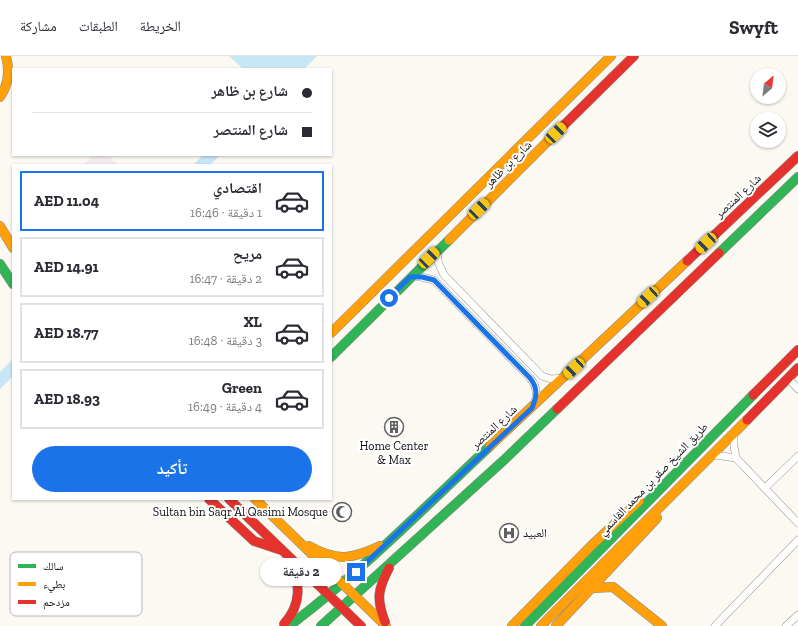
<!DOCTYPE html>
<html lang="ar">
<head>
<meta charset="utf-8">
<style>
	body { margin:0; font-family:"Zilla Slab","Noto Naskh Arabic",serif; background:#f7f7f7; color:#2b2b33; direction:rtl; height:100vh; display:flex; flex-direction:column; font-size:15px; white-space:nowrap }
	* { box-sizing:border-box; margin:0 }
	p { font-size:13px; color:#7c7c81 }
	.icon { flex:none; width:22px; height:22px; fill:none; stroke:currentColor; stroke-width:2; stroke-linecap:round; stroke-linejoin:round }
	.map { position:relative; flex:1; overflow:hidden; direction:ltr }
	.side { position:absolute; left:12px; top:108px; width:320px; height:336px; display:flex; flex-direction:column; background:#fff; border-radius:0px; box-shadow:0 1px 3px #0004; direction:rtl }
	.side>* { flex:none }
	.banner { position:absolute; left:12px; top:12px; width:320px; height:88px; border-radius:0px; box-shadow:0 1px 3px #0004; direction:rtl; display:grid; align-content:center; height:88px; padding:0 20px; background:#fff }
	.needle { width:26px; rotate:28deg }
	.controls { position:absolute; left:750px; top:12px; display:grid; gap:8px }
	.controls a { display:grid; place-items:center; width:36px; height:36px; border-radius:50%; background:#fff; box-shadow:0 1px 3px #0004; font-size:20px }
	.end { position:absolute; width:18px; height:18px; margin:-9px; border:5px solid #1a73e8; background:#fff; box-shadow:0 0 0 2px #fff }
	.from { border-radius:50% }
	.bubble { position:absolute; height:28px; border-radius:14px; background:#fff; box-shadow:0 1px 3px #0004; font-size:13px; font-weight:800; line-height:28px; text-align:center; direction:rtl }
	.car { position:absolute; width:12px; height:24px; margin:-12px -6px; border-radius:5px; box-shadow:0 0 3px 1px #0007; background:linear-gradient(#f5c518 24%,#345 0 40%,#f5c518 0 76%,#345 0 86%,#f5c518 0) }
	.banner b { display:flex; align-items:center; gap:14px; height:38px; font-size:15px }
	.banner b+b { border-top:1px solid #e1e1e2 }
	.banner i { width:10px; height:10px; background:#2b2b33 }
	ul { padding:7px 0 0; list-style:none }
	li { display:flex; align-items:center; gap:12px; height:60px; margin:0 8px 6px; padding:0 12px; border:2px solid #e1e1e2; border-radius:0px }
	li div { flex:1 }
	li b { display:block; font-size:15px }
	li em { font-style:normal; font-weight:800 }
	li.active { border-color:#1a73e8 }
	li>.icon { width:36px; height:36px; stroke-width:1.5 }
	.button { display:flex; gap:8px; margin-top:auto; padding:8px 20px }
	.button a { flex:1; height:46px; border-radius:24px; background:#1a73e8; color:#fff; font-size:16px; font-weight:800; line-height:46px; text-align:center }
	header { display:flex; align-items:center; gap:24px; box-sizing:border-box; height:56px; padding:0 20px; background:#fff; border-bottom:1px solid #e1e1e2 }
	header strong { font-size:19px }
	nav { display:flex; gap:22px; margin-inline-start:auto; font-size:14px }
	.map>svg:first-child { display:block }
</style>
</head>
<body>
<header>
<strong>Swyft</strong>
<nav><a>الخريطة</a><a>الطبقات</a><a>مشاركة</a></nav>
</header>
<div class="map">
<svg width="798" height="570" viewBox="0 0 798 570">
	<rect width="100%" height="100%" fill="#fbf9f2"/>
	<path fill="#f2ecef" d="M 93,99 L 108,99 L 118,109 L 83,109 Z"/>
	<path fill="#c8e6f6" d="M 229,0 L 317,0 L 304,13 L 243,13 Z
		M 203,99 L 220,99 L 210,109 L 193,109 Z
		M 13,303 L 13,320 L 0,333 L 0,316 Z"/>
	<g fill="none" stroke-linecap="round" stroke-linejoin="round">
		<defs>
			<path id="street" d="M 438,193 L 438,206 L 444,219 L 542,320 L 551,323 L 563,322
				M 410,221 L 421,221 L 434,224 L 530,322 C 537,330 538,338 534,348
				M 788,322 L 798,333
				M 734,379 L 734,390 L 736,402 L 798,467
				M 714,399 L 736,402
				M 765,432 L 798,400
				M 715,570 L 798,484
				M 786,570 L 798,559"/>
			<path id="fast" d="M 719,197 L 798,121
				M 0,208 L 13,228
				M 331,301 L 449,184
				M 289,570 C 361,516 425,451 490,390
				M 321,570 L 504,404 L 557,353
				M 525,570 L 753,339"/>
			<path id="slow" d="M 0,41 C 9,28 10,15 6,0
				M 0,170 L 13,192
				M 449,184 L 562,71
				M 331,277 L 611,0
				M 490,390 L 687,205
				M 255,443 L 386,570
				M 309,490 C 337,506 352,503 380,490
				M 593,532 L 613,531 L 662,570
				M 512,570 L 592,489 L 639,445
				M 541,570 L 747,364
				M 556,570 L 657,462"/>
			<path id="jam" d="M 562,71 L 634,0
				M 687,205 L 798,100
				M 753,339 L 798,294
				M 557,353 L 719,197
				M 747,364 L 798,312
				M 209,443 L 254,485 L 281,494
				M 229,443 L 361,570
				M 385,566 C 376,543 378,533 389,512
				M 284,568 C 302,548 300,528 291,504"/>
		</defs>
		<use href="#street" stroke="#959491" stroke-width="8"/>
		<use href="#fast" stroke="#8b8a87" stroke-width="10"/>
		<use href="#slow" stroke="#8b8a87" stroke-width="10"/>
		<use href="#jam" stroke="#8b8a87" stroke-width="10"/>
		<use href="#street" stroke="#fefefd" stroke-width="7"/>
		<use href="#fast" stroke="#30b455" stroke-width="9"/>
		<use href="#slow" stroke="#ff9f0a" stroke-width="9"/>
		<use href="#jam" stroke="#e5322d" stroke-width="9"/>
	</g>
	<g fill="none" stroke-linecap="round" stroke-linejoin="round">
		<path stroke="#1a73e8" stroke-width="5" d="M 356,516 L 532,352 C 537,340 538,332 530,322 L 434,224 L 422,221 L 410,221 L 389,242"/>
	</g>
	<defs>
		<symbol id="building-ring" viewBox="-11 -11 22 22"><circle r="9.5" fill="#fff" stroke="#61605e" stroke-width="1.5"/><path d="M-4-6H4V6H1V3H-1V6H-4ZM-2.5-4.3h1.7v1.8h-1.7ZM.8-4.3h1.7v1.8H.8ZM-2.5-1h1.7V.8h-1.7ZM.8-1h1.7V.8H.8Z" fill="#61605e"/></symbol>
		<symbol id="mosque-ring" viewBox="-11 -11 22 22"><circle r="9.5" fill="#fff" stroke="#61605e" stroke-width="1.5"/><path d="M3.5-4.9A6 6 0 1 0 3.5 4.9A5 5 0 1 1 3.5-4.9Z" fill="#61605e"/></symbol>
		<symbol id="hospital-ring" viewBox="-11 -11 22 22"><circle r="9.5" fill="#fff" stroke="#61605e" stroke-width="1.5"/><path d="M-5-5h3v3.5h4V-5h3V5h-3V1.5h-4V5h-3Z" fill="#61605e"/></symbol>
	</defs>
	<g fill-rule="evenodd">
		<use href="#building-ring" x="383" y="360" width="22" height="22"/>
		<use href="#mosque-ring" x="331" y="445" width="22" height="22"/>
		<use href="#hospital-ring" x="498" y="466" width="22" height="22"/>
	</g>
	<g text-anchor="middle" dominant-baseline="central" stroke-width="4" stroke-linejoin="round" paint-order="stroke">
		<g font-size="12" fill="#0e0e0e" stroke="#fff">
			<text transform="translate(508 108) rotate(-45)">شارع بن ظاهر</text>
			<text transform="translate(738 140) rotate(-43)">شارع المنتصر</text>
			<text transform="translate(494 371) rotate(-43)">شارع المنتصر</text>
			<text transform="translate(653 423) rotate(-46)">طريق الشيخ صقر بن محمد القاسمي</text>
		</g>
		<g font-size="12" fill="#0e0e0e" stroke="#fff">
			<text x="394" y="390">Home Center<tspan x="394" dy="14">&amp; Max</tspan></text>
			<text x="328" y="456" text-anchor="end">Sultan bin Saqr Al Qasimi Mosque</text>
			<text x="523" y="477" text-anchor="start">العبيد</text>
		</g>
	</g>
	<rect x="10" y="496" width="132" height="64" rx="6" fill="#fff" stroke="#b7b7b7" stroke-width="1"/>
	<rect x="18" y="508" width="18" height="4" fill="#30b455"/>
	<rect x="18" y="526" width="18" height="4" fill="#ff9f0a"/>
	<rect x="18" y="544" width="18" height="4" fill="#e5322d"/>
	<g font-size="11" fill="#0e0e0e">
		<text x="43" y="514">سالك</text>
		<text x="43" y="532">بطيء</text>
		<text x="43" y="550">مزدحم</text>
	</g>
</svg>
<div class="controls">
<a><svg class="needle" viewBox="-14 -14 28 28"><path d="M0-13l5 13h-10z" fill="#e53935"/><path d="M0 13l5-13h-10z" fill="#7c7c81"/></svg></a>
<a><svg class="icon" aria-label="layers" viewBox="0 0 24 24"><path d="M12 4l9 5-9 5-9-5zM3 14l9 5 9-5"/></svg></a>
</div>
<i class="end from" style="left:389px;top:242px"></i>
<i class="end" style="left:356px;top:516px"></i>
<div class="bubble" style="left:260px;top:502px;width:82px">2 دقيقة</div>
<i class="car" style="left:556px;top:77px;rotate:45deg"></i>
<i class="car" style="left:479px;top:153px;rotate:46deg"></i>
<i class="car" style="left:706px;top:187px;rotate:227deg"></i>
<i class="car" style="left:429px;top:202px;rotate:45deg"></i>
<i class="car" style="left:648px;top:241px;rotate:227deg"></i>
<i class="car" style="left:574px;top:312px;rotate:227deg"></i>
<div class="banner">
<b><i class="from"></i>شارع بن ظاهر</b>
<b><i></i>شارع المنتصر</b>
</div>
<section class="side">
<ul>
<li class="active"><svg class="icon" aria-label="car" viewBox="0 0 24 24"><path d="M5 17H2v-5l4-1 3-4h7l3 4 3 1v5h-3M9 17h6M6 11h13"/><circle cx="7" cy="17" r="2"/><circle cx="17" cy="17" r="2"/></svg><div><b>اقتصادي</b><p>1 دقيقة · 16:46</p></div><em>AED 11.04</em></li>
<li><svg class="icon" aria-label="car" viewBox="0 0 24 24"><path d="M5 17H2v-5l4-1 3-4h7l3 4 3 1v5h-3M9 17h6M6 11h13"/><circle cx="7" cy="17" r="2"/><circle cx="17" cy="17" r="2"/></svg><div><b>مريح</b><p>2 دقيقة · 16:47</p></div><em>AED 14.91</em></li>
<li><svg class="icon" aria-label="car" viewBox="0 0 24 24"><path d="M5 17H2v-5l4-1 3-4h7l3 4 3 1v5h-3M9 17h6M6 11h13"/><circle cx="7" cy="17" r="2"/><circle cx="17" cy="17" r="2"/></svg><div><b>XL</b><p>3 دقيقة · 16:48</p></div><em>AED 18.77</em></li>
<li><svg class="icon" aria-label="car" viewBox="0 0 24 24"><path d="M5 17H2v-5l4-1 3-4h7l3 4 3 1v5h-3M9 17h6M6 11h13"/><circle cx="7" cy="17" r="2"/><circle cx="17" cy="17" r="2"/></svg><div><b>Green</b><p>4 دقيقة · 16:49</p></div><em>AED 18.93</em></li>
</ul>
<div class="button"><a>تأكيد</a></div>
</section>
</div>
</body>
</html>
